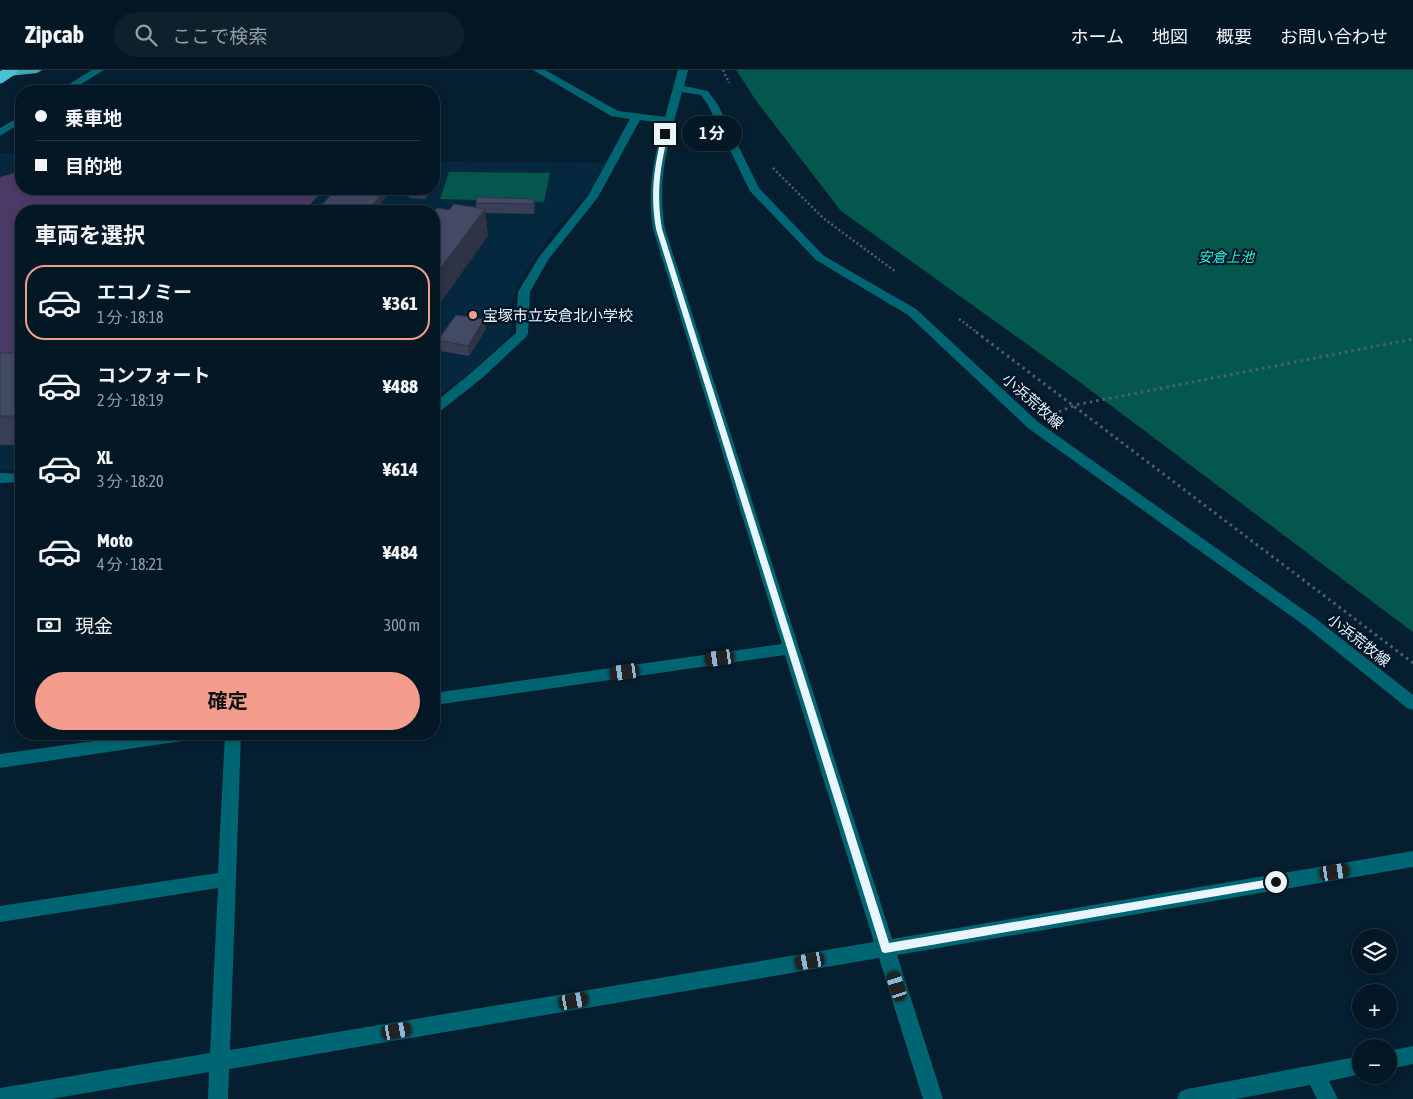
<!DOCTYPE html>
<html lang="ja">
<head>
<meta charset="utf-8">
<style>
	body { margin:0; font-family:"Asap Condensed","Noto Sans JP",sans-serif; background:#0d202c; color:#f1f3f6; height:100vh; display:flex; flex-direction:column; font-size:19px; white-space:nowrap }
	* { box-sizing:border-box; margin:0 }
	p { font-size:16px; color:#979fa6 }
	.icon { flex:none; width:28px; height:28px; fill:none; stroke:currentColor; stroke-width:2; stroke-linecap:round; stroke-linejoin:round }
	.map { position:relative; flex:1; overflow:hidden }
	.details { position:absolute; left:15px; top:135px; width:425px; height:535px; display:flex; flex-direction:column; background:#041724; border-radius:20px; box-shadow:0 2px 8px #0003,0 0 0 1px #253641 }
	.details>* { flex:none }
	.hud { position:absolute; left:15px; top:15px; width:425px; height:110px; border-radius:20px; box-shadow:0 2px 8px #0003,0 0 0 1px #253641; display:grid; align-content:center; height:110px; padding:0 20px; background:#041724 }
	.tools { position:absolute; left:1352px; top:859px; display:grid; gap:10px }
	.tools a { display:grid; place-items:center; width:45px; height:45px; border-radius:50%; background:#041724; box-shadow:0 2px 8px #0003,0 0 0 1px #253641; font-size:25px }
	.end { position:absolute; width:22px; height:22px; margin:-11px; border:6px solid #e9f5fe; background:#111; box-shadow:0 0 0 2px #111 }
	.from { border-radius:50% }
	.bubble { position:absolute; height:35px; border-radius:18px; background:#041724; box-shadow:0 2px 8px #0003,0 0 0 1px #253641; font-size:16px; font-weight:700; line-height:35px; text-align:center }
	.car { position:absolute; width:15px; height:30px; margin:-15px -8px; border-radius:6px; box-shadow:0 0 4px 1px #0007; background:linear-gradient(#222 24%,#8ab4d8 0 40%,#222 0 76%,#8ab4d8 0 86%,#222 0) }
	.hud b { display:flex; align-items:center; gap:18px; height:48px; font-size:19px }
	.hud b+b { border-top:1px solid #253641 }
	.hud i { width:12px; height:12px; background:#f1f3f6 }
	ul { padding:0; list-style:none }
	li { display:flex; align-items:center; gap:15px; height:75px; margin:0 10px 8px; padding:0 10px; border:2px solid transparent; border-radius:20px }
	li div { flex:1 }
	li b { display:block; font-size:19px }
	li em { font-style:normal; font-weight:700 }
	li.current { border-color:#f49d8d }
	li>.icon { width:45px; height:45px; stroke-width:1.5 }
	h2 { padding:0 20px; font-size:22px; line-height:60px }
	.pay { display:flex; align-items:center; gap:12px; height:55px; padding:0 20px; font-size:19px }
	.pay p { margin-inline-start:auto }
	.button { display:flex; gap:10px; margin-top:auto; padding:10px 20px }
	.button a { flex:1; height:58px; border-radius:30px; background:#f49d8d; color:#111; font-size:20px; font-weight:700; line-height:58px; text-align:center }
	header { display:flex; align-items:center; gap:30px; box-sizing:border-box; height:70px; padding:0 25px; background:#041724; border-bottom:1px solid #253641 }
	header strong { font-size:24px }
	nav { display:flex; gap:28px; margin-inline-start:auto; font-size:18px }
	.search { width:350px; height:45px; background:#0d202c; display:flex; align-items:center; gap:12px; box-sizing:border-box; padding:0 18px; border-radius:28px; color:#979fa6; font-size:19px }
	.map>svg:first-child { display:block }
</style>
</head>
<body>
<header>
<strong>Zipcab</strong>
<div class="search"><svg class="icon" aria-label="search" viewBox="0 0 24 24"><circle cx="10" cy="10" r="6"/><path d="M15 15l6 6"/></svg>ここで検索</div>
<nav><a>ホーム</a><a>地図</a><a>概要</a><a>お問い合わせ</a></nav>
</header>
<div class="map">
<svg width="1413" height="1029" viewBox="0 0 1413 1029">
	<rect width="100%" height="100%" fill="#051f30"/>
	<path fill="#06283e" d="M 0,83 L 21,84 L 21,119 L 434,119 L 434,91 L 605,93 L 593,117 L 558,156 L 525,203 L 511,231 L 512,259 L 509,267 L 472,301 L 434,330 L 434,141 L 21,141 L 21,400 L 0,400 Z"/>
	<path fill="#4b3a66" d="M 21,101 L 21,119 L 324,119 L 304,141 L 21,141 L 21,295 L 0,295 L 0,107 Z"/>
	<path fill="#04574d" d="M 736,0 L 1413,0 L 1413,562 L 1077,310 L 841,141 L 757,32 Z
		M 449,102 L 550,103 L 544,132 L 440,129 Z"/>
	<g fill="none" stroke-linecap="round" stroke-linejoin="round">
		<path stroke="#4b6170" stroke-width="2.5" stroke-dasharray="2 2.5" stroke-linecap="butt" d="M 723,0 L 729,13
			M 773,98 L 823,148 L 896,202
			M 959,249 L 978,263"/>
		<path stroke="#4b6170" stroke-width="3" stroke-dasharray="2.5 4" stroke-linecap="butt" d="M 976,262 L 1413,593
			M 1059,342 L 1075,335 L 1413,269"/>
		<path fill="#006573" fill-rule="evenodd" d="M 92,0 L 104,0 L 70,21 L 58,21 Z
			M 533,0 L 545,0 L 618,41 L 665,47 L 678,0 L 688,0 L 684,16 L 708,21 L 718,35 L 759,118 L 824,186 L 916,239 L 1038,352 L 1315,548 L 1413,625 L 1413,640 L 1407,638 L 1305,556 L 1028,358 L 908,245 L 816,190 L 750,121 L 708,35 L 701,25 L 682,22 C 669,71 656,108 665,159 L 892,869 L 1413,781 L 1413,797 L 897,885 L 943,1029 L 923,1029 L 879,888 L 229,999 L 228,1029 L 208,1029 L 209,1002 L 51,1029 L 0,1029 L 0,1018 L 210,983 L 218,818 L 0,852 L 0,836 L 218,803 L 225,664 L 241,664 L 230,980 L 874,872 L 785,585 L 434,635 L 434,623 L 782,574 L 653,159 C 647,120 653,90 664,53 L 640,50 L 598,127 L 548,190 L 530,222 L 528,264 L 526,267 L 481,309 L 439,342 L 434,343 L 434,333 L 471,303 L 516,263 L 518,222 L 539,187 L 588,126 L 630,49 L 611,46 Z
			M 21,46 L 21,53 L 0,66 L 0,58 Z
			M 0,403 L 21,404 L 21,412 L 0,413 Z
			M 145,664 L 197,664 L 195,669 L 189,670 L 0,698 L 0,684 Z
			M 1413,976 L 1413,994 L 1389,999 L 1389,981 Z
			M 1361,986 L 1361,1004 L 1329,1011 L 1338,1029 L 1317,1029 L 1310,1015 L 1236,1029 L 1177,1029 L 1180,1022 L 1187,1019 Z"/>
		<path fill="#46a6b7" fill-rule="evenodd" d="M 10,0 L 42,0 L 37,3 L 0,7 L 0,1 Z"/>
		<path stroke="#4ac1d6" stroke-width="11" d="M 0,8 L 12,0"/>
	</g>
	<path fill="#394056" d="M 338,119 L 393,119 L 381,132 L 382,139 L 316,141 L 339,123 Z
		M 408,119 L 430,119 L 426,129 L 409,128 Z
		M 534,129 L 535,138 L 534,144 L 485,143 L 488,166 L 449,140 L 476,137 L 476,133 Z
		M 484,249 L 486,259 L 469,286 L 440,281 L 438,270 Z
		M 0,283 L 21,283 L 21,375 L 0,375 Z"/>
	<path fill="#2e3446" d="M 437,88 L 438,98 L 434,109 L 434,95 Z
		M 375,119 L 393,119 L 381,132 L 383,141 L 371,137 L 377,130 Z
		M 425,119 L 430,119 L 426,129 Z
		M 534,129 L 535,138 L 534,144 L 533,134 Z
		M 485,139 L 488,166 L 434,242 L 434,207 Z
		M 484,249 L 486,259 L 469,286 L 468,276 Z"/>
	<path fill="#424a64" stroke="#2e3446" d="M 434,88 L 437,88 L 434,95 Z
		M 341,121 L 380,126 L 371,137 L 395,141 L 316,141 L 334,122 L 339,123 Z
		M 477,127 L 534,129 L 533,134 L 476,133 Z
		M 454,134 L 485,139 L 434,207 L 434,142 L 437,138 L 449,140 Z
		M 456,245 L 484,249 L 468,276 L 438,270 Z
		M 0,283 L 21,283 L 21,346 L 0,346 Z"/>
	<path fill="#e9f5fe" d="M 665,62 L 668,64 C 660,98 656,124 662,159 L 889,873 L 1276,808 L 1280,809 L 1280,815 L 885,883 L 882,882 L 656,159 C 650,124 654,98 662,64 Z"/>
	<circle fill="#f49d8d" stroke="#001525" stroke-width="2" cx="473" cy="245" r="5"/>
	<g text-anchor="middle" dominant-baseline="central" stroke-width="4.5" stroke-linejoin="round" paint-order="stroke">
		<g font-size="14" font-style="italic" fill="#27f2d9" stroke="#001525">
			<text x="1226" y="187">安倉上池</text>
		</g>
		<g font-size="15" fill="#e9f5fe" stroke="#001525" text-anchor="start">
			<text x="483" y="245">宝塚市立安倉北小学校</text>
		</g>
		<g font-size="15" fill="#e9f5fe" stroke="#001525">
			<text transform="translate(1033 331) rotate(41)">小浜荒牧線</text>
			<text transform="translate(1359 570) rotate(38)">小浜荒牧線</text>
		</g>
	</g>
</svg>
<div class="tools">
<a><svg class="icon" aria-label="layers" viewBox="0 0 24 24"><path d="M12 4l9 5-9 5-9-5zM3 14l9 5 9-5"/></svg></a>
<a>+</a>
<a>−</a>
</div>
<i class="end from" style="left:1276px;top:812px"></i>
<i class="end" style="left:665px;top:64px"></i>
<div class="bubble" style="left:682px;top:46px;width:60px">1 分</div>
<i class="car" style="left:720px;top:588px;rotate:262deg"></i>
<i class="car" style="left:625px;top:602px;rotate:262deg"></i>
<i class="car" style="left:1335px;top:802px;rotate:81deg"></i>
<i class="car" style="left:810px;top:891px;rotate:260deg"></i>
<i class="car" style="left:897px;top:916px;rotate:342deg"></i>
<i class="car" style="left:574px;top:931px;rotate:80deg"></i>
<i class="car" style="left:397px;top:961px;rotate:80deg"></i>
<div class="hud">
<b><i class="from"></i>乗車地</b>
<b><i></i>目的地</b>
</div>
<section class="details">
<h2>車両を選択</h2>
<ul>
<li class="current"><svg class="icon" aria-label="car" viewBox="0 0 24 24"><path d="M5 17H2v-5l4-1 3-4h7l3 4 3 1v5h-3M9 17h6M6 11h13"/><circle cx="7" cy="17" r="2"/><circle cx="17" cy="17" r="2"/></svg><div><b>エコノミー</b><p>1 分 · 18:18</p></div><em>¥361</em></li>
<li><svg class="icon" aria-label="car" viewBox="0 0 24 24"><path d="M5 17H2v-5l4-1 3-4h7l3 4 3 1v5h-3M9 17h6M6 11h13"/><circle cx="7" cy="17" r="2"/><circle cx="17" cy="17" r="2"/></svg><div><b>コンフォート</b><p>2 分 · 18:19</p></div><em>¥488</em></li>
<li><svg class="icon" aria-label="car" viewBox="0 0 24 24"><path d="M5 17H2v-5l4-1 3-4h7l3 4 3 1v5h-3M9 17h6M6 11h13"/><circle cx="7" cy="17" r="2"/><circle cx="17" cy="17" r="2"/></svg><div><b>XL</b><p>3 分 · 18:20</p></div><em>¥614</em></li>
<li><svg class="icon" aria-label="car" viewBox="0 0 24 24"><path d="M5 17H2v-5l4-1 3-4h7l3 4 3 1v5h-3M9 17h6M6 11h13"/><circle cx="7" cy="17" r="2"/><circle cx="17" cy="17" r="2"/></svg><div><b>Moto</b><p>4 分 · 18:21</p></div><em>¥484</em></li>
</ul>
<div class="pay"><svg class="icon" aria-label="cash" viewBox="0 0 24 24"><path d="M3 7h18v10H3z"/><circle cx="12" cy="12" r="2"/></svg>現金<p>300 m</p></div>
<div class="button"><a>確定</a></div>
</section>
</div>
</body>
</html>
